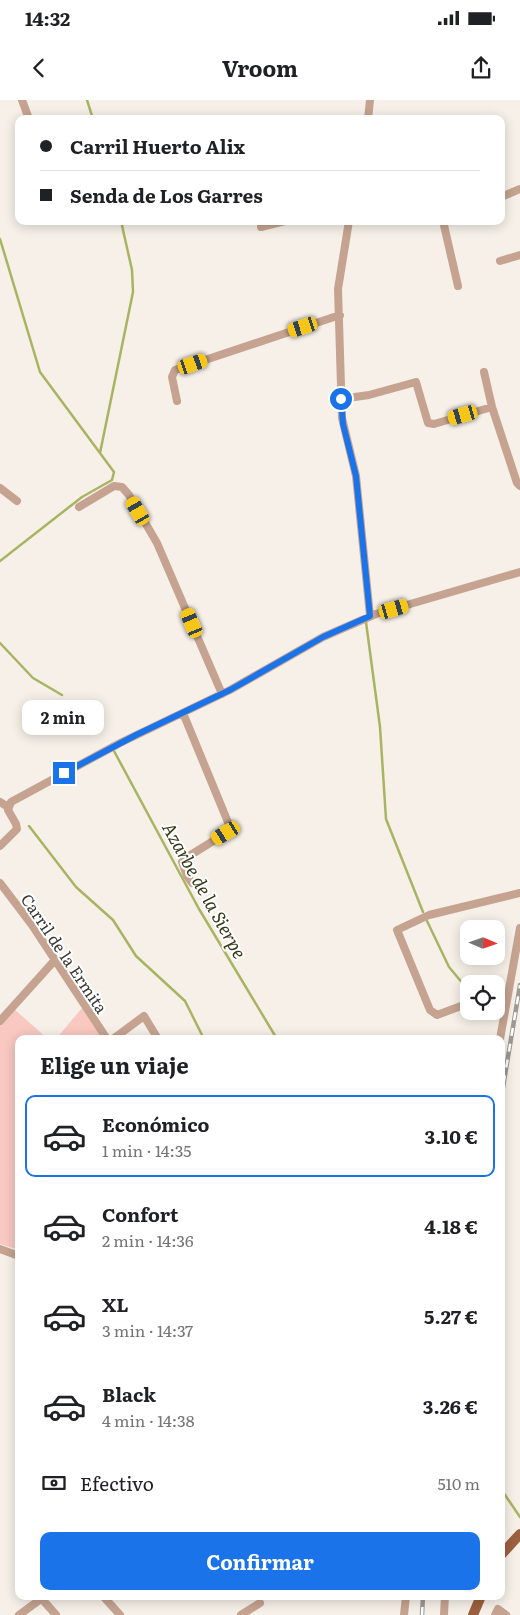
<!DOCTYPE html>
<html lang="es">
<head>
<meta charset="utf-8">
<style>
	body { margin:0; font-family:Literata,serif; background:#f6f6f6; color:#202124; height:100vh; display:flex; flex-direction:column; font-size:19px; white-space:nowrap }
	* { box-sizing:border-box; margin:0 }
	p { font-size:16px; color:#757577 }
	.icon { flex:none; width:28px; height:28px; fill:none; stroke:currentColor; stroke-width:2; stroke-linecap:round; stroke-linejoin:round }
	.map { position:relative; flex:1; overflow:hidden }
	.sheet { position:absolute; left:15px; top:935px; width:490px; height:565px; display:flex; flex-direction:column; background:#fff; border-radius:10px; box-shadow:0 2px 12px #0003 }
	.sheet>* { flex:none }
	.banner { position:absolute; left:15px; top:15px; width:490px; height:110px; border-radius:10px; box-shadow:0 2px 12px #0003; display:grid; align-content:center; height:110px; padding:0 25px; background:#fff }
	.needle { width:32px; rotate:92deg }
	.buttons { position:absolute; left:460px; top:820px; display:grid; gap:10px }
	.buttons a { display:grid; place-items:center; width:45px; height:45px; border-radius:10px; background:#fff; box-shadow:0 2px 12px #0003; font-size:25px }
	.end { position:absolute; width:22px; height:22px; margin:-11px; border:6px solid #1a73e8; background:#fff; box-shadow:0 0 0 2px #fff }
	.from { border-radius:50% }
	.bubble { position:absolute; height:35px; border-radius:10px; background:#fff; box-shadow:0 2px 12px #0003; font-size:16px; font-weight:700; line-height:35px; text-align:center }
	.car { position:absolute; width:15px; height:30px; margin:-15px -8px; border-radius:6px; box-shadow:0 0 4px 1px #0007; background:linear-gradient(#f5c518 24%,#345 0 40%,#f5c518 0 76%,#345 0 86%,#f5c518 0) }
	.banner b { display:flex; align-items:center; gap:18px; height:48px; font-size:19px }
	.banner b+b { border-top:1px solid #e0e0e0 }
	.banner i { width:12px; height:12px; background:#202124 }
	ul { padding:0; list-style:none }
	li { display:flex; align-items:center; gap:15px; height:82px; margin:0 10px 8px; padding:0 15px; border:2px solid transparent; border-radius:10px }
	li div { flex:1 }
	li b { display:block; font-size:19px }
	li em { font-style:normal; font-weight:700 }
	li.on { border-color:#1a73e8 }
	li>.icon { width:45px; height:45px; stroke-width:1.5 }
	h2 { padding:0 25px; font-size:22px; line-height:60px }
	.pay { display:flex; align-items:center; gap:12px; height:55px; padding:0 25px; font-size:19px }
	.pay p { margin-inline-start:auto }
	.button { display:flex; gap:10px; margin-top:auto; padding:10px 25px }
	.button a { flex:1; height:58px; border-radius:10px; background:#1a73e8; color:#fff; font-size:20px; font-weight:700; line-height:58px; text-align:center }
	.status { display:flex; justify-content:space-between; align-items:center; height:35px; padding:0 25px; background:#fff; direction:ltr }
	.status svg { height:14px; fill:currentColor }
	header { display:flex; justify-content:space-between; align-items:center; height:65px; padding:0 25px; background:#fff; font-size:22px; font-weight:700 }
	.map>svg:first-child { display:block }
</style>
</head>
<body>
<div class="status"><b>14:32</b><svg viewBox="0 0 49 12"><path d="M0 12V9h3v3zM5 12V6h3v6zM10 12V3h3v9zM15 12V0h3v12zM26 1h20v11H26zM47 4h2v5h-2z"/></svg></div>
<header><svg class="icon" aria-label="back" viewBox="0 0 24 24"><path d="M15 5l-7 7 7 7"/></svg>Vroom<svg class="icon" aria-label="share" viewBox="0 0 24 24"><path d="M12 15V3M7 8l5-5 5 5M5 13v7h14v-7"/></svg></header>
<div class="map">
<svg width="520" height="1515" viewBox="0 0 520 1515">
	<rect width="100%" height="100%" fill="#f6f0e8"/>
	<path fill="#f8c8c1" d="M 82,908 L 103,939 L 56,939 Z
		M 14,909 L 48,939 L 19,939 L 19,1150 L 0,1144 L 0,925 Z"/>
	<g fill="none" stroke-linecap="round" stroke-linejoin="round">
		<path stroke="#a7b563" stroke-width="2.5" d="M 87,0 L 93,19
			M 0,139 L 40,272 L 114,372 L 112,380 L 82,397 L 0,461
			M 100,353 L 133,192 L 132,170 L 121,121
			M 366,522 L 380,627 L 386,719 L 423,812
			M 0,543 L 33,578 L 62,595
			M 114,651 L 199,809 L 277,939
			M 29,726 L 76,787 L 113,820 L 136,856 L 185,901 L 204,939
			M 427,821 L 449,867 L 469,891
			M 501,1389 L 520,1417"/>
		<path stroke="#c5a390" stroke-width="8" d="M 22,0 L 29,19
			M 368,19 L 370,0
			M 501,97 L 520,89
			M 349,121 L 338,189 L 342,318 L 356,376 L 370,516
			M 443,121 L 458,186
			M 261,127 L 285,121
			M 500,161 L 520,155
			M 484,272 L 492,307
			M 341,299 L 369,295 L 416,282 L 428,323 L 434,324 L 492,307 L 517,383 L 520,386
			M 177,301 L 172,277 L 175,270 L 340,215
			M 0,388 L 17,401
			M 79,407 L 114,386 L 122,387 L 129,395 L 157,443 L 222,594
			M 183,613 L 230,727 L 226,733 L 189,756 L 182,762 L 187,776 L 192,783
			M 0,702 L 8,707
			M 0,746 L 17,729 L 16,724 L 8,710 L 11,702 L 120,643 L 230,590 L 323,537 L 376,514 L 520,472
			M 0,783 L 32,825 L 107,939
			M 496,893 L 508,894
			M 469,903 L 437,915 L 430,910 L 397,830 L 429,815 L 520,793
			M 0,921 L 55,860
			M 113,939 L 144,916 L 158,939
			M 500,939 L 520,828
			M 0,1149 L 19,1156
			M 103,1496 L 120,1515
			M 42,1499 L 56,1515
			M 19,1515 L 45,1496
			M 241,1515 L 260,1503
			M 404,1515 L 406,1496
			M 444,1515 L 445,1496
			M 495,1515 L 498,1509 L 506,1515"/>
		<path stroke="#9b603e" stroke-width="10" d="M 501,1455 L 520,1434
			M 473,1515 L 481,1496"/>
		<defs>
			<path id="rail" d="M 501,999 L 520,885
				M 422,1515 L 423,1496"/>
		</defs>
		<use href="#rail" stroke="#9c9893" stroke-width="4.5"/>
		<use href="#rail" stroke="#fff" stroke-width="2.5" stroke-dasharray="8" stroke-linecap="butt"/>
	</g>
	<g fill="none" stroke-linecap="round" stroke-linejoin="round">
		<path stroke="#1a73e8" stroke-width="6" d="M 64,673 L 136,635 L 230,590 L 323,537 L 370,516 L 356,376 L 343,324 L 341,299"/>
	</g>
	<g text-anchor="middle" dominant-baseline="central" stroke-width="4" stroke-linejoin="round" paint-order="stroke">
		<g font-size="16" fill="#3b3936" stroke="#fff">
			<text transform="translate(65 853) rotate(56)">Carril de la Ermita</text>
		</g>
		<g font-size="18" font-style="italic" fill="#333916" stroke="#fff">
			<text transform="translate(205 790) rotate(61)">Azarbe de la Sierpe</text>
		</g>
	</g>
</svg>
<div class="buttons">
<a><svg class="needle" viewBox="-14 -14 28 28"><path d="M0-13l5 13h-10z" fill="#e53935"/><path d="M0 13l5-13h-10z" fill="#757577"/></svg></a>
<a><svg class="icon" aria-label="locate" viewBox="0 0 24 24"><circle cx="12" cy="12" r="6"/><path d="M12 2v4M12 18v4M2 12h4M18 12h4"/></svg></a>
</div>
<i class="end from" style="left:341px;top:299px"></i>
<i class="end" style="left:64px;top:673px"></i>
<div class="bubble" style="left:22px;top:600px;width:82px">2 min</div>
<i class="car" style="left:303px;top:227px;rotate:252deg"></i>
<i class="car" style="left:193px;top:264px;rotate:71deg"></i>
<i class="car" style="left:463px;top:315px;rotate:254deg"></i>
<i class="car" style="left:138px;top:411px;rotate:330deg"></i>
<i class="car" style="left:394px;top:509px;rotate:74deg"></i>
<i class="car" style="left:192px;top:523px;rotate:337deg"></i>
<i class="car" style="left:226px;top:733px;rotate:239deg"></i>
<div class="banner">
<b><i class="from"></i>Carril Huerto Alix</b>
<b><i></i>Senda de Los Garres</b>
</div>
<section class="sheet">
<h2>Elige un viaje</h2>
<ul>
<li class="on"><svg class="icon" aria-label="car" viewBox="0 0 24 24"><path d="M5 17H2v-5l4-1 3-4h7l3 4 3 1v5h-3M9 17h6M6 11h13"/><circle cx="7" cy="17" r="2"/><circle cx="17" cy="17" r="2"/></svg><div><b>Económico</b><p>1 min · 14:35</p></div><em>3.10 €</em></li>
<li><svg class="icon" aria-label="car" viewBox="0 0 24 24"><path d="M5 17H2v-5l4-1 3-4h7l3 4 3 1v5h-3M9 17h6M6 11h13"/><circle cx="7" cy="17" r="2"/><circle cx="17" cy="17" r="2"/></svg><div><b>Confort</b><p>2 min · 14:36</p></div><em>4.18 €</em></li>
<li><svg class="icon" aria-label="car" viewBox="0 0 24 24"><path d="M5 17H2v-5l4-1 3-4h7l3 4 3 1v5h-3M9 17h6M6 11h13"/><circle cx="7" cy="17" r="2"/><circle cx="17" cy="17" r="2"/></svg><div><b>XL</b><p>3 min · 14:37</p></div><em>5.27 €</em></li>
<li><svg class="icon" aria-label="car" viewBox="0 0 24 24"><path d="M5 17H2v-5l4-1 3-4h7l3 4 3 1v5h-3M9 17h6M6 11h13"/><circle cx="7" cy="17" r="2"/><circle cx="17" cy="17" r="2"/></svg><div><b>Black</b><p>4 min · 14:38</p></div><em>3.26 €</em></li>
</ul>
<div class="pay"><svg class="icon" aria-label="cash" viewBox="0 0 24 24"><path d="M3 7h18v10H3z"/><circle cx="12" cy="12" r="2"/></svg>Efectivo<p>510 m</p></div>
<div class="button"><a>Confirmar</a></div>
</section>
</div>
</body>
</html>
